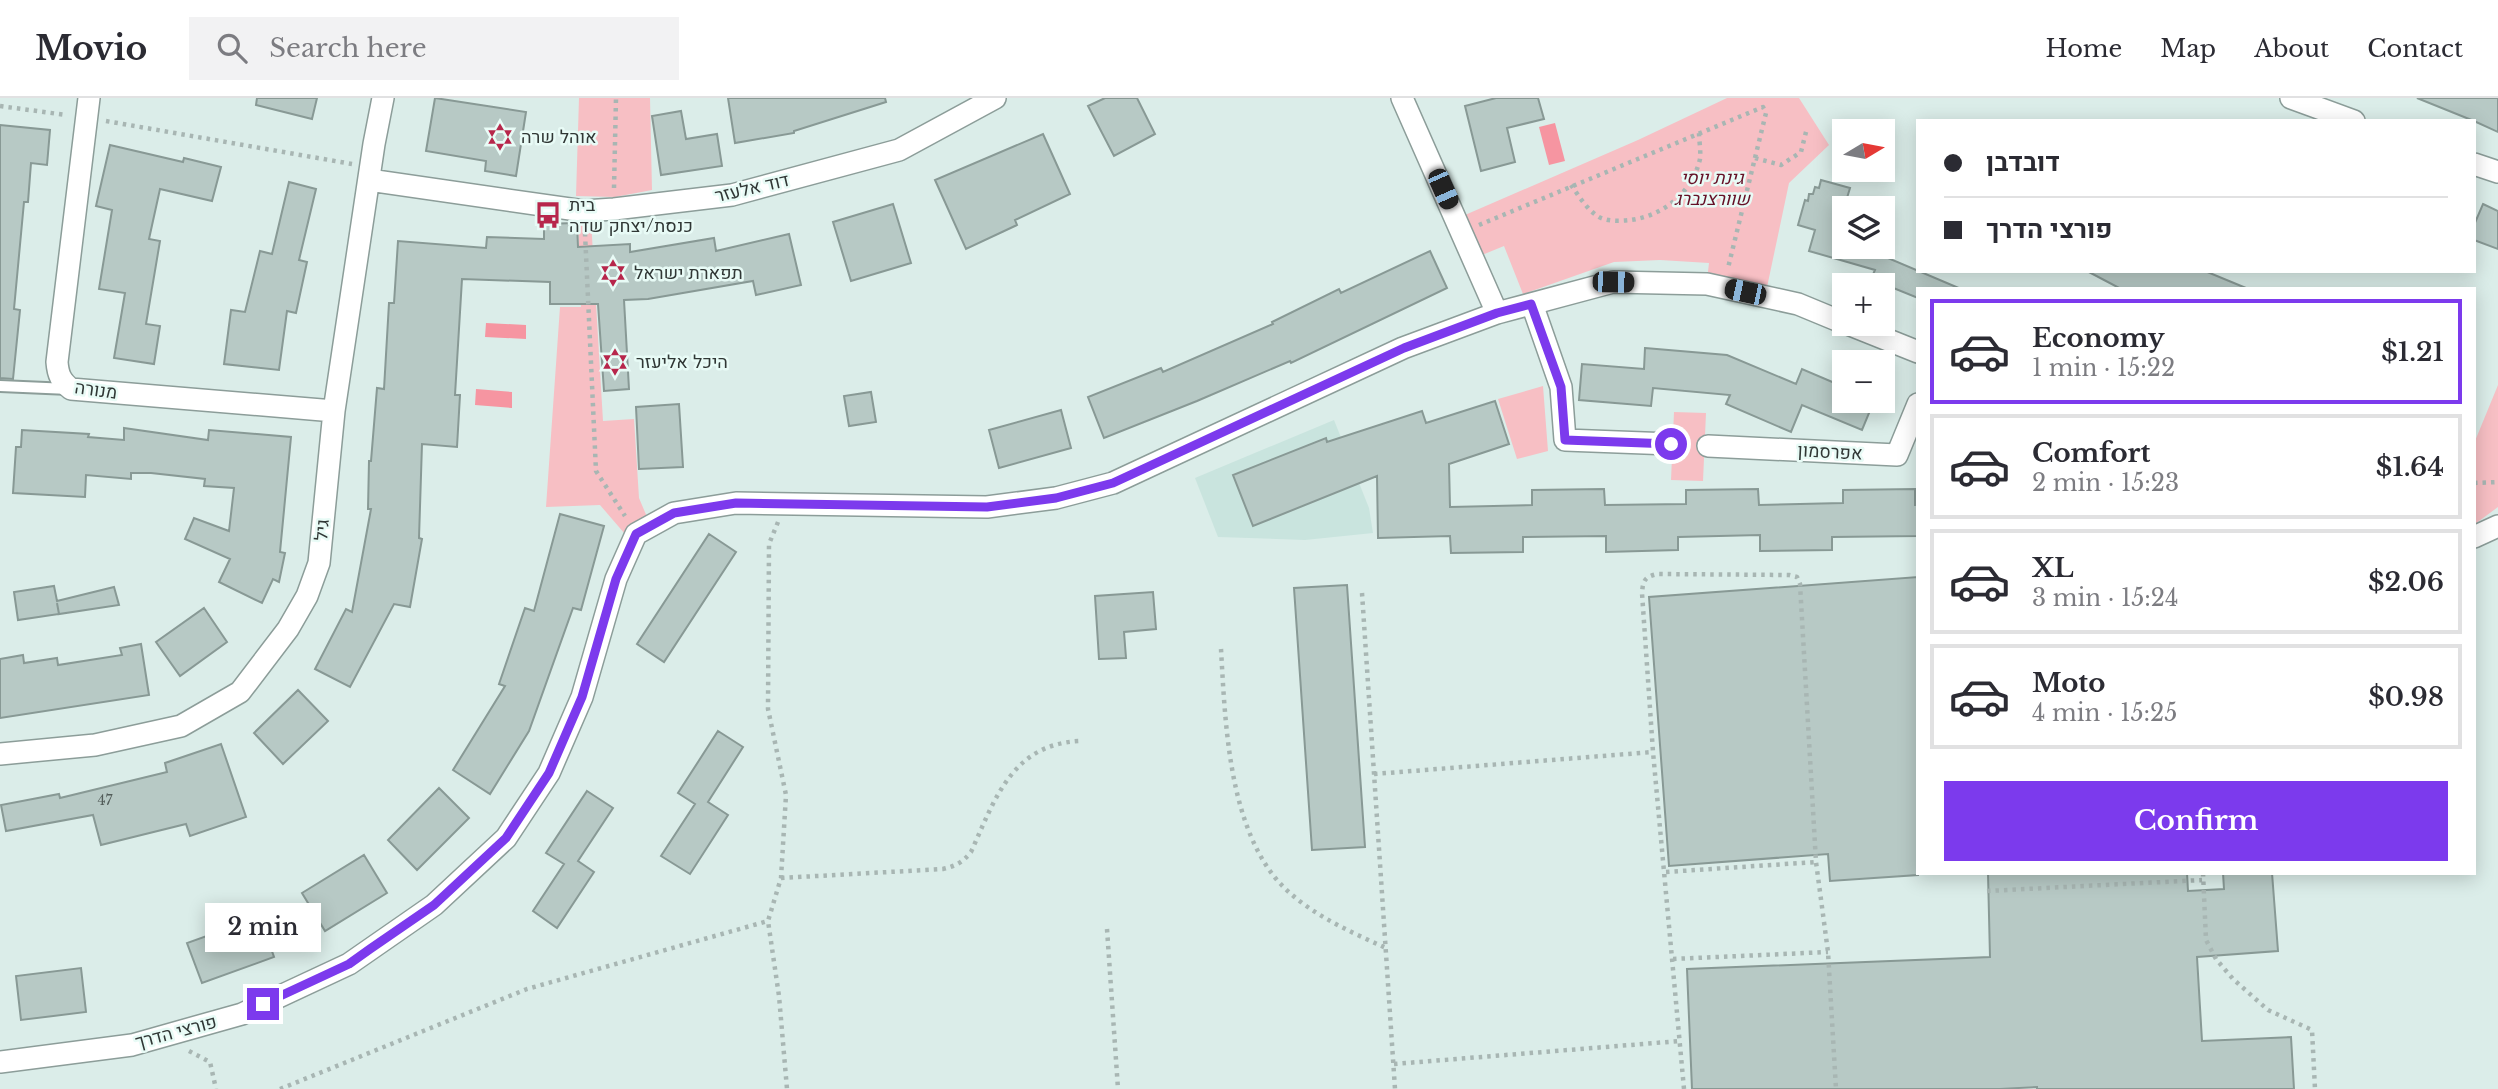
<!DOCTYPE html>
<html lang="en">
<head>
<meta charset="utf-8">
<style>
	body { margin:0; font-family:"Libre Baskerville",Heebo,serif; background:#f2f2f3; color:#2b2b33; height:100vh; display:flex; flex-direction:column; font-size:26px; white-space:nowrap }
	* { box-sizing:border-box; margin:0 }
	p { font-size:23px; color:#7c7c81 }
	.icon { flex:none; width:38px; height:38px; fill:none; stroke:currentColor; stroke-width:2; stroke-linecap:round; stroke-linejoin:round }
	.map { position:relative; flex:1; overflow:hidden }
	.drawer { position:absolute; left:1916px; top:189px; width:560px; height:588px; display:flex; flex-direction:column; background:#fff; border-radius:0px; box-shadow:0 4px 18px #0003 }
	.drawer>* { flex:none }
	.top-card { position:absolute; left:1916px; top:21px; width:560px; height:154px; border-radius:0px; box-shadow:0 4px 18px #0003; display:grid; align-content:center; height:154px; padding:0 28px; background:#fff }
	.needle { width:46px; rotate:80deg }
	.fabs { position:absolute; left:1832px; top:21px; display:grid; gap:14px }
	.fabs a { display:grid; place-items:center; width:63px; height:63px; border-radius:0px; background:#fff; box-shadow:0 4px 18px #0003; font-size:35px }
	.end { position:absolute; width:32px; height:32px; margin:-16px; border:9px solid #7c3aed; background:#fff; box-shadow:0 0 0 4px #fff }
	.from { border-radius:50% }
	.bubble { position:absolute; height:49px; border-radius:0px; background:#fff; box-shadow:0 4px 18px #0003; font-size:23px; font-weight:600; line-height:49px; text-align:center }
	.car { position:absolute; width:21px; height:42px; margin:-21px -10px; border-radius:9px; box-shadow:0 0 5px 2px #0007; background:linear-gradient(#222 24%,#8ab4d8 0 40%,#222 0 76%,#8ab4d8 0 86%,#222 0) }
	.top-card b { display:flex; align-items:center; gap:24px; height:66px; font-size:26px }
	.top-card b+b { border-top:2px solid #e1e1e2 }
	.top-card i { width:18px; height:18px; background:#2b2b33 }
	ul { padding:12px 0 0; list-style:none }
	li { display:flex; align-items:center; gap:21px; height:105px; margin:0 14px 10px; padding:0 14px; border:4px solid #e1e1e2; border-radius:0px }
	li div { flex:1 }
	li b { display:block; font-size:26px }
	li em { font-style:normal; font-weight:600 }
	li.on { border-color:#7c3aed }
	li>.icon { width:63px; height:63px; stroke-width:1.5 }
	.action { display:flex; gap:14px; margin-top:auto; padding:14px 28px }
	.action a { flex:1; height:80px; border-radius:0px; background:#7c3aed; color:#fff; font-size:28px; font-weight:600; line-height:80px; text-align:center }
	header { display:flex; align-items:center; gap:42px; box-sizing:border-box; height:98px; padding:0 35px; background:#fff; border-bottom:2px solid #e1e1e2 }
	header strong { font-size:33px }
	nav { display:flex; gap:38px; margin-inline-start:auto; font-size:24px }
	.search { width:490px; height:63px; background:#f2f2f3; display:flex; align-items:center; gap:18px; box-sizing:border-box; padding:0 24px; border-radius:0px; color:#7c7c81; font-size:26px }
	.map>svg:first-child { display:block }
</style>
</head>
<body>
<header>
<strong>Movio</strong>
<div class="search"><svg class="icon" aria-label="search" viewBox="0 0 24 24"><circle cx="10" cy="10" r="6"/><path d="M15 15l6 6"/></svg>Search here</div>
<nav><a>Home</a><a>Map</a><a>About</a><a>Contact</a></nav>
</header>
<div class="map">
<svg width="2498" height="991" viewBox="0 0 2498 991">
	<rect width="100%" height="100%" fill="#dbede9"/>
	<path fill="#c9e4de" d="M 1334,322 L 1369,410 L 1373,435 L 1305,442 L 1218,439 L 1195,380 Z"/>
	<path fill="#f7bfc4" d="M 579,0 L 650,0 L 652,92 L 615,99 L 576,98 Z
		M 1727,0 L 1799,0 L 1829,47 L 1789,85 L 1766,194 L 1707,182 L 1709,165 L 1660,162 L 1614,164 L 1523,196 L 1504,148 L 1482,157 L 1465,117 L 1638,42 Z
		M 591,122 L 603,323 L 634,321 L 639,400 L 650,426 L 631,443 L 600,407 L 546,409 L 560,209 L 581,209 L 578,123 Z
		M 2498,287 L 2498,409 L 2475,426 L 2475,343 Z
		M 1543,288 L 1548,353 L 1517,361 L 1498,301 Z
		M 1674,314 L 1706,315 L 1703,383 L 1671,382 Z"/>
	<path fill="#f695a1" d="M 1555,25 L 1565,63 L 1549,67 L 1539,29 Z
		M 486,225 L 526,227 L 526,241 L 485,239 Z
		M 476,291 L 512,294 L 512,310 L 475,307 Z"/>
	<path fill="#b7c9c5" stroke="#889995" stroke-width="2" d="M 257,0 L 317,0 L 312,21 L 256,7 Z
		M 435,0 L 526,14 L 516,78 L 485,73 L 486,63 L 426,53 Z
		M 728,0 L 885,0 L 886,4 L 794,33 L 794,35 L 735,45 Z
		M 1105,0 L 1137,0 L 1155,36 L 1114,58 L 1088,8 Z
		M 1496,0 L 1538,0 L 1544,21 L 1507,30 L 1515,64 L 1481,73 L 1465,8 Z
		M 2417,0 L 2498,0 L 2498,34 L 2474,23 Z
		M 681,13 L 686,41 L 717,36 L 722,68 L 661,77 L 652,18 Z
		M 0,27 L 50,32 L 47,67 L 31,65 L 28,104 L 24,104 L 14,211 L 20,212 L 13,281 L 0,280 Z
		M 1043,36 L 1070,96 L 1015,122 L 1017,127 L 966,151 L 935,82 Z
		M 110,47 L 183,64 L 184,60 L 221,69 L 212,103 L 160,91 L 149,141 L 160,143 L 146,226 L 160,228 L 154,266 L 114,260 L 125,195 L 99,191 L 112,112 L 96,108 Z
		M 1821,82 L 1850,90 L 1844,110 L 1844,149 L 1862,149 L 1961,191 L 1918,191 L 1918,200 L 1871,181 L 1875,172 L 1809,153 L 1815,132 L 1798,127 L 1805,102 L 1808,103 L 1809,96 L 1813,96 L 1815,89 L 1819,90 Z
		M 289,84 L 316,91 L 299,162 L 307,164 L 296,215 L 287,213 L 279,272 L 224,266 L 231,212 L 245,214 L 260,153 L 272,156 Z
		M 893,106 L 911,165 L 851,183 L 833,124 Z
		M 2483,106 L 2498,113 L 2498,151 L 2474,142 L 2474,127 Z
		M 575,125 L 577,125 L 578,149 L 630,146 L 630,154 L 714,140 L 716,153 L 789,136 L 801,187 L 756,197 L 753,183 L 648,201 L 624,202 L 629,291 L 604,293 L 598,206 L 550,206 L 550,184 L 462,181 L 455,297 L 460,297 L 457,349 L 422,346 L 419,440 L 422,441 L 410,509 L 394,506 L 350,589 L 315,571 L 346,511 L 352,514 L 371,411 L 368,411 L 369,363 L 371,363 L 377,290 L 384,291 L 389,205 L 394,205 L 398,143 L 486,150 L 487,139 L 544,141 L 544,126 Z
		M 1430,153 L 1447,190 L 1291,265 L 1290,263 L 1197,303 L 1104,340 L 1088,299 L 1161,270 L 1163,274 L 1273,226 L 1272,224 L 1339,191 L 1341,195 Z
		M 2087,173 L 2205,173 L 2246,190 L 2121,191 Z
		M 1645,250 L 1727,257 L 1796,286 L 1802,271 L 1844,289 L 1844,303 L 1874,303 L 1862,332 L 1802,307 L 1791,334 L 1726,306 L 1730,297 L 1653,290 L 1651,308 L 1579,302 L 1582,266 L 1644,271 Z
		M 871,294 L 876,324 L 849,328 L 844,298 Z
		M 1495,303 L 1509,346 L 1449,366 L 1450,409 L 1532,407 L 1532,392 L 1604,391 L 1605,407 L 1686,406 L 1686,392 L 1758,391 L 1759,407 L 1843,405 L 1843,392 L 1915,391 L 1915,407 L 1918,407 L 1918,438 L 1832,439 L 1832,452 L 1760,453 L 1760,437 L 1678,439 L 1678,452 L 1606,454 L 1606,438 L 1523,439 L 1523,454 L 1451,455 L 1450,438 L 1378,440 L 1377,378 L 1253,428 L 1233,377 L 1326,340 L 1327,344 L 1422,313 L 1426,325 Z
		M 679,306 L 683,369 L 639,371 L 636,309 Z
		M 1061,312 L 1071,350 L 999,370 L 989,332 Z
		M 124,330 L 208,342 L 209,332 L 291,339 L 280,454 L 285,455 L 279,484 L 273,481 L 262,505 L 219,484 L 230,461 L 185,441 L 194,420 L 229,433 L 234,390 L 204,388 L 205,381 L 151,375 L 131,375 L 131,381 L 86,377 L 85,399 L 13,395 L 16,349 L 21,349 L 22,332 L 89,336 L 88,339 L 124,342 Z
		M 560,416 L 604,428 L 581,512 L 573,510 L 529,633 L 490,696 L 453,672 L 505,588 L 499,586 L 525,510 L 534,513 Z
		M 709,436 L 736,454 L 664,564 L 637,546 Z
		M 1918,479 L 1918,777 L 1830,783 L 1828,756 L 1669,768 L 1649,499 Z
		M 1347,487 L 1365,749 L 1312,752 L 1294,490 Z
		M 54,488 L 57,503 L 114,489 L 119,507 L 59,516 L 57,505 L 59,516 L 18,522 L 14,494 Z
		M 1153,494 L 1156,531 L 1124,534 L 1126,560 L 1099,561 L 1095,498 Z
		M 204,510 L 227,544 L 180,578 L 156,544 Z
		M 141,546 L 149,597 L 0,620 L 0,561 L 23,557 L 24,565 L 57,560 L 58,567 L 122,557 L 120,550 Z
		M 298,592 L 328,623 L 283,666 L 254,635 Z
		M 718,633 L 743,649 L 708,704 L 728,717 L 690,776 L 661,758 L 695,706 L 678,695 Z
		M 221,646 L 246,719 L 190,738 L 186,726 L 101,747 L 93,717 L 6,733 L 1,707 L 59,696 L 60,700 L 167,674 L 165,665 Z
		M 439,690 L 469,720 L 417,772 L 388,742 Z
		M 587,693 L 613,710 L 578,763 L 594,774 L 557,830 L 533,813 L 564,766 L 546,755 Z
		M 364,757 L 387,795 L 325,833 L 302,795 Z
		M 1988,775 L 2187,775 L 2188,793 L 2224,791 L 2223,775 L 2272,775 L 2278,853 L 2197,859 L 2202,943 L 2291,939 L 2294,991 L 2037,991 L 2037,989 L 2000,991 L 1692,991 L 1687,871 L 1990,859 Z
		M 260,819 L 274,859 L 202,885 L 187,845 Z
		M 81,870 L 86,914 L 21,922 L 16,878 Z"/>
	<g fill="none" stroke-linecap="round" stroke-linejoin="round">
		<defs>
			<path id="lane" d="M 0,288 L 69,291"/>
			<path id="street" d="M 89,0 L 57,264 C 58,277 61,283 71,291 L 334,313
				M 1402,0 L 1497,215
				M 2291,0 L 2354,23
				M 2474,66 L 2498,74
				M 369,82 L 584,113 L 614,111 L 732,97 L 899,52 L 995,0
				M 1532,206 L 1561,289 L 1565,342 L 1671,346
				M 1848,226 L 1918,254
				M 1708,348 L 1897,357 L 1918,306
				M 2474,439 L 2498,428
				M 0,656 L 95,647 L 181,628 L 240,594 L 288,531 L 307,498 L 319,465 L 334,313 L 374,46 L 383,0
				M 0,964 L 132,947 L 242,916 L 349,866 L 434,807 L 506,740 L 549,675 L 582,599 L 616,481 L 636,436 L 674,415 L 736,405 L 987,409 L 1056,400 L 1113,385 L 1403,250 L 1497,215 L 1613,184 L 1707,186 L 1798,206 L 1844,225"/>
		</defs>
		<use href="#lane" stroke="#8c9d99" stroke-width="14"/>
		<use href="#street" stroke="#8c9d99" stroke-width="24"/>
		<path stroke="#a8b6b3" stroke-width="4.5" stroke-dasharray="3.5 5" stroke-linecap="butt" d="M 0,8 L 66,17
			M 106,23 L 352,66
			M 1755,60 L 1781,67 L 1801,54 L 1807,30
			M 1571,87 C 1579,98 1587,112 1599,119 C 1609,124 1621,123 1631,122 C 1664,117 1692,95 1700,61 C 1701,53 1699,42 1699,34
			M 614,90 L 616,0
			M 1479,127 L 1763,9 L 1766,15 L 1728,170
			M 585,135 L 596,373 L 625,418
			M 2474,385 L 2498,384
			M 778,424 L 769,446 L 768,611 L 786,697 L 781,780 L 768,823 L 779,898 L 787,991
			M 1362,495 L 1395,991
			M 1221,551 C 1225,621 1228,714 1270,773 C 1296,810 1346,832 1386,850
			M 1374,676 L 1653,654
			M 1666,774 L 1816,764
			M 2203,775 L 2206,842 L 2216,861 L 2233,881 L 2268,912 L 2312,932 L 2315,991
			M 781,780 L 943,771 C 956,768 963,764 971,754 C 995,701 1012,646 1080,643
			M 1987,793 L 2202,782
			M 1107,831 L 1118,991
			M 1673,861 L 1828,854
			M 189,953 L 210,964 L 216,991
			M 1394,966 L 1680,943
			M 280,991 L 527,891 L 768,823
			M 1684,991 L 1653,654 L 1642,495 C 1643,482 1645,479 1657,476 L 1789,477 L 1797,479 L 1800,486 L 1816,764 L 1828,854 L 1836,991"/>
		<use href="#lane" stroke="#fff" stroke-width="10"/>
		<use href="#street" stroke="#fff" stroke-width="21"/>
	</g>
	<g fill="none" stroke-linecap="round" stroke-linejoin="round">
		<path stroke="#7c3aed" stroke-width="9" d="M 263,906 L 349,866 L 370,851 L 434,807 L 506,740 L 549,675 L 582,599 L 616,481 L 636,436 L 674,415 L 736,405 L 987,409 L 1056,400 L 1113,385 L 1404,250 L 1497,215 L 1531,206 L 1561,289 L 1565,342 L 1671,346"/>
	</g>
	<defs>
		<symbol id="synagogue-bare" viewBox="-9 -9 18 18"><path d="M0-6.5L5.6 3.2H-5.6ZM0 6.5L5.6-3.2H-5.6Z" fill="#b7264b" stroke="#e8fbf6" stroke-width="2.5" paint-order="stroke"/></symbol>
		<symbol id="bus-bare" viewBox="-9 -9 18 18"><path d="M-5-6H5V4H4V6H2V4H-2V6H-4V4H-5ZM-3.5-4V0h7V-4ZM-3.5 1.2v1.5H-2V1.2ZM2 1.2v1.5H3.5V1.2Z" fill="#b7264b" stroke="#e8fbf6" stroke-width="2.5" paint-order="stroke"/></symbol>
	</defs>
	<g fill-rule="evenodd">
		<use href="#synagogue-bare" x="481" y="20" width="38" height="38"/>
		<use href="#bus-bare" x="529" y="98" width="38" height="38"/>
		<use href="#synagogue-bare" x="594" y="156" width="38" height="38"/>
		<use href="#synagogue-bare" x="596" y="245" width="38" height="38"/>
	</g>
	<g text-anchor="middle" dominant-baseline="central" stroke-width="5" stroke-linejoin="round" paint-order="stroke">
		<g font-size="14" fill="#525c59">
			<text x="105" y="702">47</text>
		</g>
		<g font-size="18" fill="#303735" stroke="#e8fbf6" text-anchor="start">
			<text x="521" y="39">אוהל שרה</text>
			<text x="569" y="107">בית<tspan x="569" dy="21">כנסת/יצחק שדה</tspan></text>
			<text x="634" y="175">תפארת ישראל</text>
			<text x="636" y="264">היכל אליעזר</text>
		</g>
		<g font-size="18" font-style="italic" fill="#651026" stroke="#e8fbf6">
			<text x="1712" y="80">גינת יוסי<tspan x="1712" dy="21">שוורצנברג</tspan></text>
		</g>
		<g font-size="18" fill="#303735" stroke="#e8fbf6">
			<text transform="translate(752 90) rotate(-13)">דוד אלעזר</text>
			<text transform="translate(96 292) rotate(8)">מנורה</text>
			<text transform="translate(1830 354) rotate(3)">אפרסמון</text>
			<text transform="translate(322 432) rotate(-85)">גיל</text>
			<text transform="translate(176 934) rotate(-15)">פורצי הדרך</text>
		</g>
	</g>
</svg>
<div class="fabs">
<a><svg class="needle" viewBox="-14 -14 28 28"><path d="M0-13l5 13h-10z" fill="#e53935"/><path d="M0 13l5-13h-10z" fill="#7c7c81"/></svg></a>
<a><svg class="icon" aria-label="layers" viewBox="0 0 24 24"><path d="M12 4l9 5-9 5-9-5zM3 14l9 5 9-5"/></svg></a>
<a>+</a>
<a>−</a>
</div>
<i class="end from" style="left:1671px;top:346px"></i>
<i class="end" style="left:263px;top:906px"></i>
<div class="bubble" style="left:205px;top:805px;width:116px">2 min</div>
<i class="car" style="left:1443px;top:91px;rotate:156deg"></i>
<i class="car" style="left:1613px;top:184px;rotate:91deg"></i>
<i class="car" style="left:1745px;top:194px;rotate:282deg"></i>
<div class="top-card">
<b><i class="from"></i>דובדבן</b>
<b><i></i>פורצי הדרך</b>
</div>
<section class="drawer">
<ul>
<li class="on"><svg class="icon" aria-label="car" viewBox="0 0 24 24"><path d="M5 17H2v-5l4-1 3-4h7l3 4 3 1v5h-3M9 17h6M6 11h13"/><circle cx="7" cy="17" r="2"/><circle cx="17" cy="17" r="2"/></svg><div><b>Economy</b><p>1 min · 15:22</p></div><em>$1.21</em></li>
<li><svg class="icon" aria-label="car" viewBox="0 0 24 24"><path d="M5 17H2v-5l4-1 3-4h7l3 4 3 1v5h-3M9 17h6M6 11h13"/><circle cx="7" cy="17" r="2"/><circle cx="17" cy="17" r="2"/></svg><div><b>Comfort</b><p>2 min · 15:23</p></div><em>$1.64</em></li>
<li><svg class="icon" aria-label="car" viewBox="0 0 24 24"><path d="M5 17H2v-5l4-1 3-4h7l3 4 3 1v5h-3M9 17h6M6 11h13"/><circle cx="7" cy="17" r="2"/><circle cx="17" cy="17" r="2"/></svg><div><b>XL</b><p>3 min · 15:24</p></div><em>$2.06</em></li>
<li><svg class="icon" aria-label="car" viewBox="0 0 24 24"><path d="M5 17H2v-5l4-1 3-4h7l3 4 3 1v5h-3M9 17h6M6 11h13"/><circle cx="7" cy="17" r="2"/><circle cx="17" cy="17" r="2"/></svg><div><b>Moto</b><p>4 min · 15:25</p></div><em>$0.98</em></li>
</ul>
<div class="action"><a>Confirm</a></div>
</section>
</div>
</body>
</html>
